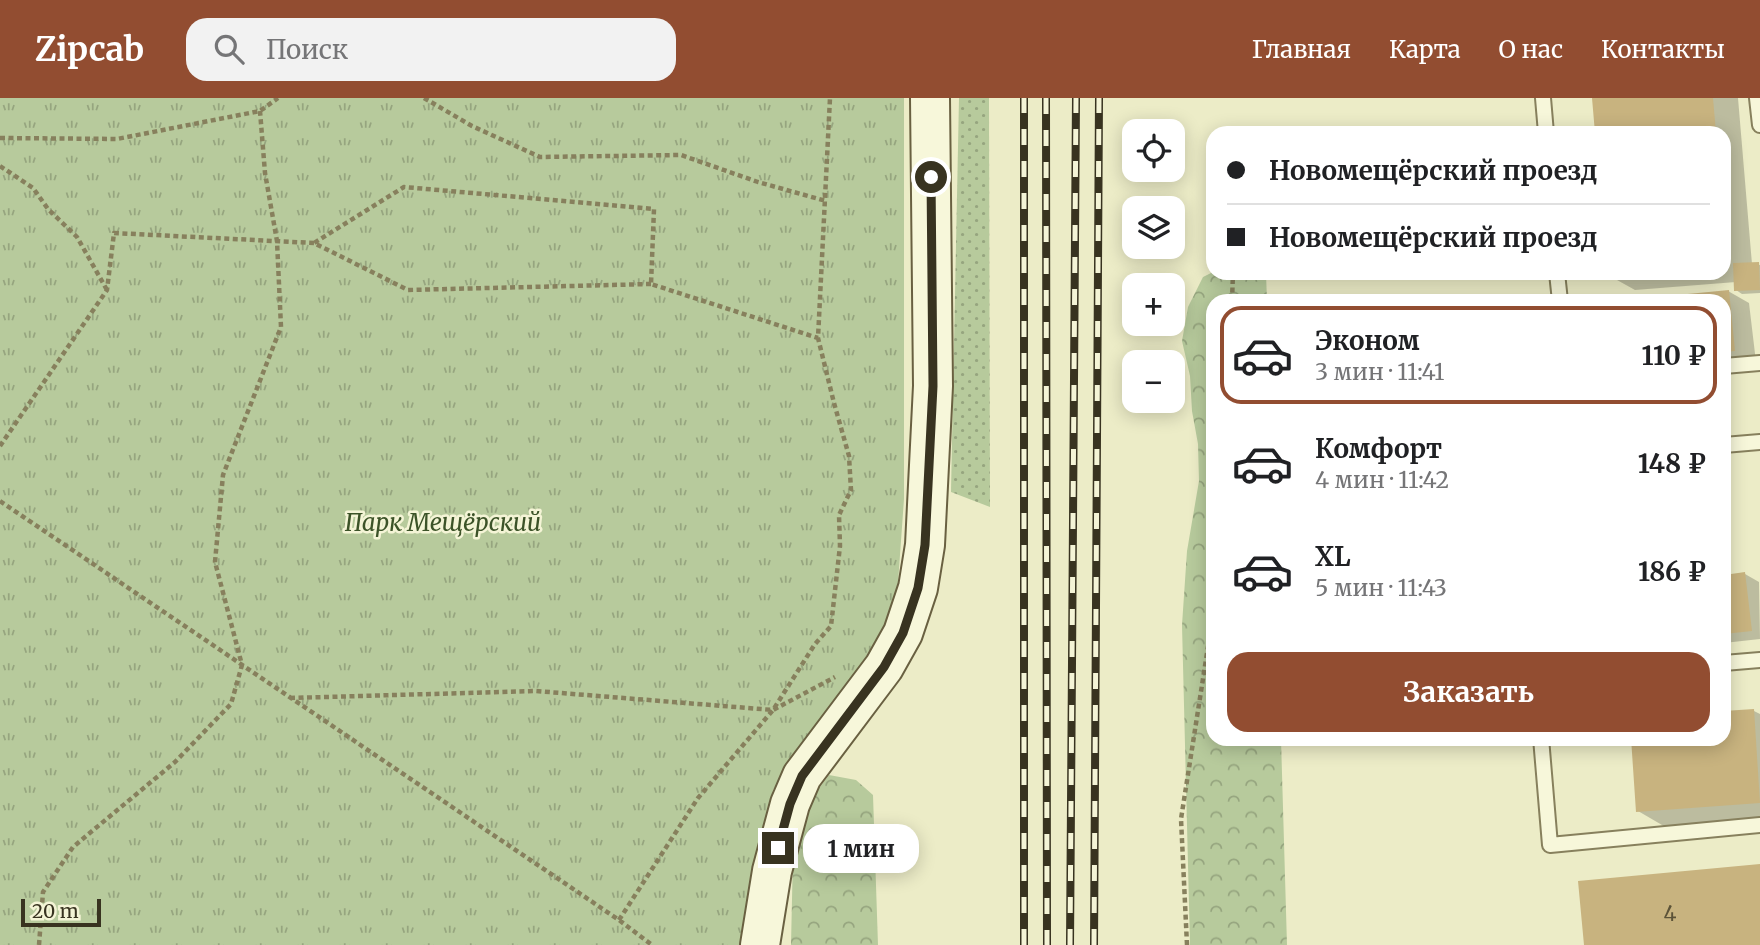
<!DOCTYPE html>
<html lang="ru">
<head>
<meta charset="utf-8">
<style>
	body { margin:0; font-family:Merriweather,serif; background:#f2f2f2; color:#202124; height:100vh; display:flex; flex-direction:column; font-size:26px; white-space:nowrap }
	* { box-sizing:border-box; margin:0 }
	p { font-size:23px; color:#757577 }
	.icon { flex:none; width:38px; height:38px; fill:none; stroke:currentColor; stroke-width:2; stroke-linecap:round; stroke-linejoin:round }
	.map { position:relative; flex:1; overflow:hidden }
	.details { position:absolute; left:1206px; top:196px; width:525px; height:452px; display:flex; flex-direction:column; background:#fff; border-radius:21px; box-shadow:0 4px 18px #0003 }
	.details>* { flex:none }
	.banner { position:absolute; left:1206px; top:28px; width:525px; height:154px; border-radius:21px; box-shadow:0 4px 18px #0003; display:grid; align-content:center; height:154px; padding:0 21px; background:#fff }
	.controls { position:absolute; left:1122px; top:21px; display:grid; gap:14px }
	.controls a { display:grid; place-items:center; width:63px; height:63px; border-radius:14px; background:#fff; box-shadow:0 4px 18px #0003; font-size:35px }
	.scale { position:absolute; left:21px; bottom:18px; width:80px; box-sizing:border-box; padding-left:7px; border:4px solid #383320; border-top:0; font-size:19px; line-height:24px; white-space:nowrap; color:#383320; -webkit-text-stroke:5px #f4f4d6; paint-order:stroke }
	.end { position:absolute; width:32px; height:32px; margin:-16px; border:9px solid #383320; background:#fff; box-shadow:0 0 0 4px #fff }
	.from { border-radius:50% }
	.bubble { position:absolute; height:49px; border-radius:21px; background:#fff; box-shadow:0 4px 18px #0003; font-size:23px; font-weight:700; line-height:49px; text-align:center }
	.banner b { display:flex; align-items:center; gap:24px; height:66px; font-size:26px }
	.banner b+b { border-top:2px solid #e0e0e0 }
	.banner i { width:18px; height:18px; background:#202124 }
	ul { padding:12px 0 0; list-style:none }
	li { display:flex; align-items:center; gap:21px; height:98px; margin:0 14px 10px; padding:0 7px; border:4px solid transparent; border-radius:21px }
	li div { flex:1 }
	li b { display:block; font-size:26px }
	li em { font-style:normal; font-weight:700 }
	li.on { border-color:#924d31 }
	li>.icon { width:63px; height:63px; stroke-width:1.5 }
	.cta { display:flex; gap:14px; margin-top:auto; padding:14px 21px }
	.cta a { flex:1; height:80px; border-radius:21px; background:#924d31; color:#fff; font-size:28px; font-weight:700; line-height:80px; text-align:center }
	header { display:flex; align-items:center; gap:42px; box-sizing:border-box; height:98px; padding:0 35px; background:#924d31; color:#fff }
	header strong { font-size:33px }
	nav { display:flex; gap:38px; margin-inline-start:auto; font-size:24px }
	.search { width:490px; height:63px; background:#f2f2f2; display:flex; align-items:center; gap:18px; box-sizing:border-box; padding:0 24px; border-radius:21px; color:#757577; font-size:26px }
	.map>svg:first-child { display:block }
</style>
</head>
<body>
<header>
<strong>Zipcab</strong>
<div class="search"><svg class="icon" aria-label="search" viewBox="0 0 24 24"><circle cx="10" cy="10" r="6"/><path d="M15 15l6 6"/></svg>Поиск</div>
<nav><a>Главная</a><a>Карта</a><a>О нас</a><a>Контакты</a></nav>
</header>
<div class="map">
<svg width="1760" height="847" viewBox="0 0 1760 847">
	<defs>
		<pattern id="grass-dots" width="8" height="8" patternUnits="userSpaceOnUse" patternTransform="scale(1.75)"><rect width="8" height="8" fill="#b7ca9c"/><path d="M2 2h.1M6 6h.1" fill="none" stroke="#96a57f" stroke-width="1.8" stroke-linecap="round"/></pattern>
		<pattern id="forest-crowns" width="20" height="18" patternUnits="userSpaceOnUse" patternTransform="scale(1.75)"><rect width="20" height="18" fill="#b7ca9c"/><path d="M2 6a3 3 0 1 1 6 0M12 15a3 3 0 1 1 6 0" fill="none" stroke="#96a57f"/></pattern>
		<pattern id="park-tufts" width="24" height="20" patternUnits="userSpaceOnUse" patternTransform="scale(1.75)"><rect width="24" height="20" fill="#b7ca9c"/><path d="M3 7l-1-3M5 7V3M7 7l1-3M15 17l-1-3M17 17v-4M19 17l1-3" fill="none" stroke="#96a57f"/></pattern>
	</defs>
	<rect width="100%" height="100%" fill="#ececc7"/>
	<path fill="url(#grass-dots)" d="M 959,0 L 989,0 L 990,409 L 951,394 Z"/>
	<path fill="url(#forest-crowns)" d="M 1213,174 L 1266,175 L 1267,203 L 1213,203 L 1213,640 L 1281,641 L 1287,847 L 1190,847 L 1182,527 L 1187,453 L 1199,383 L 1198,346 L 1192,313 L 1190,278 L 1182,243 L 1188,209 L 1203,179 Z
		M 829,677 L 856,682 L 873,697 L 878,847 L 791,847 L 793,755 L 810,702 Z"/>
	<path fill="url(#park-tufts)" d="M 0,0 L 904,0 L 904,401 L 897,499 L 884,534 L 773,692 L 746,847 L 0,847 Z"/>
	<path fill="#0003" d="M 1594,0 L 1738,0 L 1752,166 L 1760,167 L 1760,195 L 1742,196 L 1736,192 L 1736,184 L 1635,192 L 1608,177 L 1724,175 L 1724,35 L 1597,35 Z
		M 1728,193 L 1749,205 L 1756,264 L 1724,268 L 1724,203 L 1670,203 Z
		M 1745,476 L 1759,484 L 1760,541 L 1724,545 L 1724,478 Z
		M 1754,613 L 1760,616 L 1760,728 L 1674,734 L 1638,713 L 1724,640 L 1724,615 Z"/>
	<path fill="#c8b37f" d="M 1592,0 L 1713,0 L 1716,35 L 1595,35 Z
		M 1759,164 L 1760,192 L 1734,193 L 1733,165 Z
		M 1729,192 L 1735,253 L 1724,254 L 1724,203 L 1668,203 L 1667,198 Z
		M 1745,474 L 1752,533 L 1724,536 L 1724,477 Z
		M 1754,611 L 1760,705 L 1636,714 L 1631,640 L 1724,640 L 1724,613 Z
		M 1760,766 L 1760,847 L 1584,847 L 1578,783 Z"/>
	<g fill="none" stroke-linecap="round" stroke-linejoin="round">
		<defs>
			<path id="lane" d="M 1543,0 L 1546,35
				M 1757,0 L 1760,27
				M 1557,175 L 1560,203
				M 1724,268 L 1760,265
				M 1724,347 L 1760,344
				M 1724,565 L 1760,562
				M 1541,640 L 1550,747 L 1760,727"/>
			<path id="secondary" d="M 760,847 L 772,773 L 790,706 L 802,678 L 884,569 L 903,535 L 918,490 L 925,447 L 933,288 L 930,0"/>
		</defs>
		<use href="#lane" stroke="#87805d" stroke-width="18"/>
		<use href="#secondary" stroke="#696041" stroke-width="42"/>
		<path stroke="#87805d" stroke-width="4.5" stroke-dasharray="5 3.5" stroke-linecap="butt" d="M 424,0 L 472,28 L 540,59 L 681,57 L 758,84 L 826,103
			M 0,40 L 117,41 L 260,13 L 278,0
			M 0,68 L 33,90 L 48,111 L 77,139 L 107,192
			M 651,186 L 408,192 L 314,145 L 404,89 L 654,111 L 651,186 L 818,240
			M 1232,203 L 1233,175
			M 0,348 L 107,192 L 114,135 L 314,145
			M 0,403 L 619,822 L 652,847
			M 290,600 L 536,593 L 773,612 L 835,579
			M 619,822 L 698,700 L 773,612 L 815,546 L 831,528 L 840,448 L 839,417 L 851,392 L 849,358 L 834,305 L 818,240 L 830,0
			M 39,847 L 43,794 L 73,749 L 175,664 L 231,606 L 242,567 L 215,464 L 223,377 L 281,229 L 277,143 L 265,75 L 260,13
			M 1187,847 L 1181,721 L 1213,517"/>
		<use href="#lane" stroke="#f7f7da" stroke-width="14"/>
		<use href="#secondary" stroke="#f7f7da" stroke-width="38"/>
		<defs>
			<path id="rail" d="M 1046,0 L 1047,847
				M 1024,847 L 1024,0
				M 1070,847 L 1076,0
				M 1094,847 L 1099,0"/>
		</defs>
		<use href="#rail" stroke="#383320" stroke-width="8"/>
		<use href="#rail" stroke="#f4f4d6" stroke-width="5" stroke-dasharray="16" stroke-linecap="butt"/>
	</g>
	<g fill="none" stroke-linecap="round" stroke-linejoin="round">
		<path stroke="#383320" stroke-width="9" d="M 778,750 L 790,706 L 802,678 L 884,569 L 903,535 L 918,490 L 925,447 L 933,288 L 931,79"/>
	</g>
	<g text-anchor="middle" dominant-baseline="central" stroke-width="5" stroke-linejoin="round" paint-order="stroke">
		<g font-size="21" fill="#5c5338">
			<text x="1670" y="815">4</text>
		</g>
		<g font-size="24" font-style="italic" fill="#3c5328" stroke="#f4f4d6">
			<text x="443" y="424">Парк Мещёрский</text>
		</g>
	</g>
</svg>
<div class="controls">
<a><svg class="icon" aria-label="locate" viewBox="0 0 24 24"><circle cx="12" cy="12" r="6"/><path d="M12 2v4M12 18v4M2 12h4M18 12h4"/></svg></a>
<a><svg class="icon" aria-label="layers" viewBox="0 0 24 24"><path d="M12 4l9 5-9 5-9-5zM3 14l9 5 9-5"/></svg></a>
<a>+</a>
<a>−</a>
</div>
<div class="scale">20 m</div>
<i class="end from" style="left:931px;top:79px"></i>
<i class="end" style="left:778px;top:750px"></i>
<div class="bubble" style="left:803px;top:726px;width:116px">1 мин</div>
<div class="banner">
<b><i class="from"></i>Новомещёрский проезд</b>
<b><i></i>Новомещёрский проезд</b>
</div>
<section class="details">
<ul>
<li class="on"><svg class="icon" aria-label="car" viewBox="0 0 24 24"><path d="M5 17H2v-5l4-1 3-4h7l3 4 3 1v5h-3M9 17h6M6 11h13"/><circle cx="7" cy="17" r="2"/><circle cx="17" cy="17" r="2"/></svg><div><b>Эконом</b><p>3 мин · 11:41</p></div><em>110 ₽</em></li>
<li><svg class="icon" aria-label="car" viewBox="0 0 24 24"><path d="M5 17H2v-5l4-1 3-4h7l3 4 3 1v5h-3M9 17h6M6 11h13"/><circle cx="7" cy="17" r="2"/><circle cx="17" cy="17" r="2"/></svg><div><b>Комфорт</b><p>4 мин · 11:42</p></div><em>148 ₽</em></li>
<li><svg class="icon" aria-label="car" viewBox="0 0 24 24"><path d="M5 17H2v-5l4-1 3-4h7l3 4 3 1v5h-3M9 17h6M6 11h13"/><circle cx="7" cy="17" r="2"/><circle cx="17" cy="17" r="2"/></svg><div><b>XL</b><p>5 мин · 11:43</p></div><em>186 ₽</em></li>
</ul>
<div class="cta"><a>Заказать</a></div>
</section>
</div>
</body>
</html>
